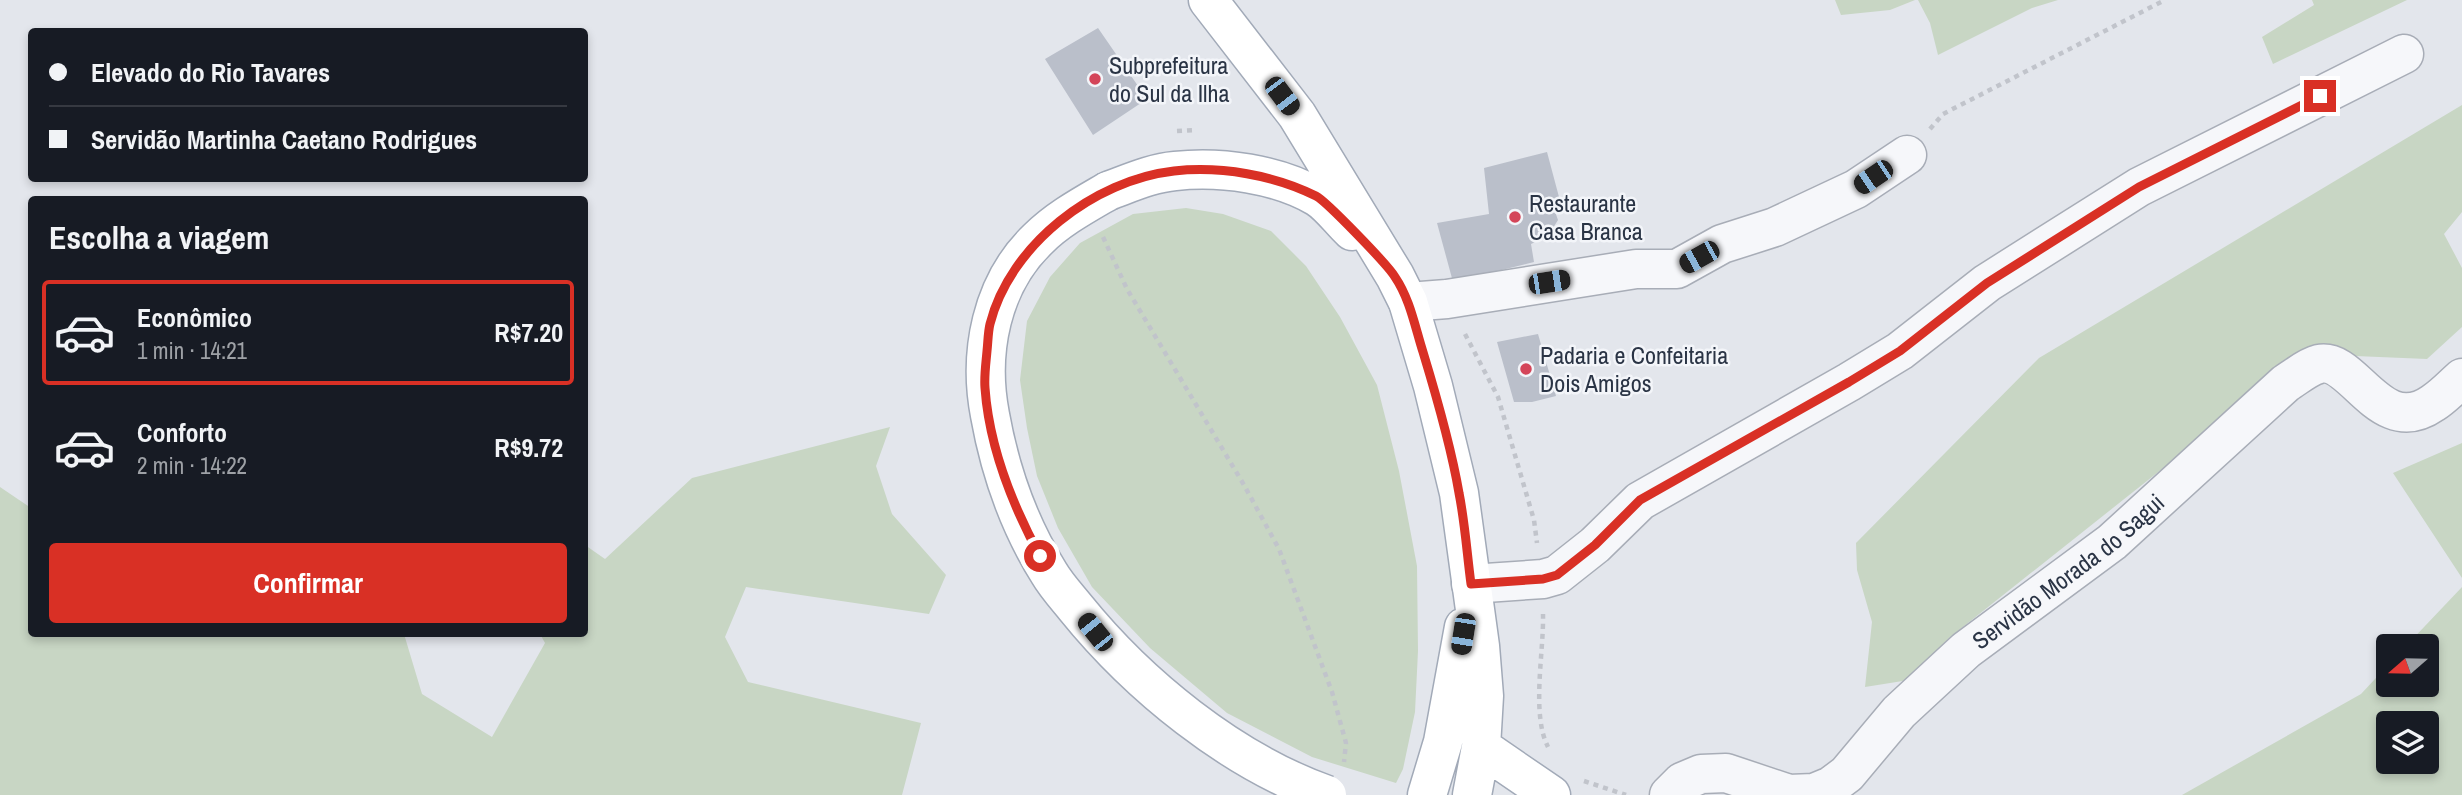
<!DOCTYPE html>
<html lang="pt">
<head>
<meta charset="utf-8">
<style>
	body { margin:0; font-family:"Archivo Narrow",sans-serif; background:#20242c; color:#f1f3f6; height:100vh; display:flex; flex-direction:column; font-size:26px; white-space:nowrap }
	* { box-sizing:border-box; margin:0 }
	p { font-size:23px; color:#9ea1a6 }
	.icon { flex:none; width:38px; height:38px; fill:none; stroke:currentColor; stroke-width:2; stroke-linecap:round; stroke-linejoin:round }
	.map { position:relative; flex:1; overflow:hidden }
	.side { position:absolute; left:28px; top:196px; width:560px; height:441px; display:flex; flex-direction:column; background:#171b24; border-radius:7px; box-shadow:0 4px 10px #0003 }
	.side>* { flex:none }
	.hud { position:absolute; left:28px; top:28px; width:560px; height:154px; border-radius:7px; box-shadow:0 4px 10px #0003; display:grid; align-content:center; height:154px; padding:0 21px; background:#171b24 }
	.needle { width:46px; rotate:250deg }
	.controls { position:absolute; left:2376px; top:634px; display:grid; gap:14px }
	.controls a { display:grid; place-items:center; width:63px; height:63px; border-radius:7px; background:#171b24; box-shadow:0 4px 10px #0003; font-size:35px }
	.end { position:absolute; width:32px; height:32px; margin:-16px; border:9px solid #d93025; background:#fff; box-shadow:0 0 0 4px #fff }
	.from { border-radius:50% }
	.car { position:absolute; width:21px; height:42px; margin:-21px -10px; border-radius:9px; box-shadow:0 0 5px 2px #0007; background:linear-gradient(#222 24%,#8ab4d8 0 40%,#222 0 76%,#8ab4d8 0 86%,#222 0) }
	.hud b { display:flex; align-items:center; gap:24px; height:66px; font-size:26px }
	.hud b+b { border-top:2px solid #363941 }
	.hud i { width:18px; height:18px; background:#f1f3f6 }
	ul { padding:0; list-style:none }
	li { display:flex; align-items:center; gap:21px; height:105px; margin:0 14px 10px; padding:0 7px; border:4px solid transparent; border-radius:7px }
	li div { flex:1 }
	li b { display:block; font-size:26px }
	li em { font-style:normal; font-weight:700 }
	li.active { border-color:#d93025 }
	li>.icon { width:63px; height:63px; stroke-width:1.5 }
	h2 { padding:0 21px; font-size:32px; line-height:84px }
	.primary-button { display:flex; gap:14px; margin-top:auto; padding:14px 21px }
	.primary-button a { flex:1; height:80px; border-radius:7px; background:#d93025; color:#fff; font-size:28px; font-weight:700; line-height:80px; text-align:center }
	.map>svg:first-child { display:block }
</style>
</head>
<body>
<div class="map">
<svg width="2462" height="795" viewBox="0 0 2462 795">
	<rect width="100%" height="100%" fill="#e3e6ec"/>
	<path fill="#c8d6c4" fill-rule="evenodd" d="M 1835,0 L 1915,0 L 1890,10 L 1841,15 Z
		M 1918,0 L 2058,0 L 2032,8 L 1938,55 L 1930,23 Z
		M 2312,0 L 2407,0 L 2273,64 L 2262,37 L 2314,5 Z
		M 2462,105 L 2462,212 L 2444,234 L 2462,268 L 2462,327 L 2427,359 L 2307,354 L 1949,638 L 1909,680 L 1865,687 L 1872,622 L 1857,570 L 1856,543 L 2039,358 Z
		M 1186,208 L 1223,214 L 1271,231 L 1306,266 L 1340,317 L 1377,385 L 1399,471 L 1417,566 L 1418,651 L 1415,712 L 1403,769 L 1396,783 L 1312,757 L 1227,713 L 1150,648 L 1092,587 L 1058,528 L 1037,476 L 1027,428 L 1020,380 L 1027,321 L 1050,277 L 1080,243 L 1133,214 Z
		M 890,427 L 876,466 L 892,514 L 946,575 L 929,614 L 746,587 L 725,637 L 748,682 L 921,723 L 902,795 L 0,795 L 0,487 L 31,508 L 32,634 L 404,634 L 422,694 L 492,737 L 545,643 L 540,634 L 584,634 L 585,545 L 605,559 L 692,478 Z
		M 2462,443 L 2462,578 L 2393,473 Z
		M 2462,587 L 2462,795 L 2182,795 L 2361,694 L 2389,664 L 2389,684 L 2427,684 L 2427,646 L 2406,646 ZM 2389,723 L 2427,723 L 2427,761 L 2389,761 Z"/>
	<path fill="#babfca" d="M 1098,28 L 1147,99 L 1093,135 L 1045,59 Z
		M 1547,152 L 1559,197 L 1551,200 L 1558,220 L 1548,236 L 1531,244 L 1534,262 L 1453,282 L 1437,223 L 1489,214 L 1484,168 Z
		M 1538,334 L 1556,396 L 1532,402 L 1514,402 L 1497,342 Z"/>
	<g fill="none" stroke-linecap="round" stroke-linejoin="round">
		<defs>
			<g id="minor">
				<path d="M 1408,302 L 1447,299 L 1636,269 L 1677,269 L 1722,244 L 1775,227 L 1856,189 L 1907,155"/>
				<path d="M 1471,584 L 1543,579 L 1557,575 L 1595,545 L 1640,501 L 1849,382 L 1900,351 L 1987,283 L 2139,187 L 2404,54"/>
				<path id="s1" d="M 1669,795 L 1682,782 L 1701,774 L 1726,773 L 1789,794 L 1814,793 L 1831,786 L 1847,774 L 1899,712 L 1966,650 L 2112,542 L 2286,383 C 2296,377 2307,367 2319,364 C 2354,356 2380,440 2433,403 C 2444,396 2453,386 2462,378"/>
			</g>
			<path id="major" d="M 1208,0 L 1297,115 L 1395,276 L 1408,302 L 1433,386 L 1459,493 L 1480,646 L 1484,696 L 1481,747 L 1472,795
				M 1108,191 C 1130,183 1152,173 1175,171 C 1221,166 1278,174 1317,197 C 1330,205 1341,221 1352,231
				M 1481,747 L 1551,795
				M 1427,795 L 1443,742 L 1464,627"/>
		</defs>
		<use href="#minor" stroke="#a8adb7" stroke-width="41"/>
		<use href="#major" stroke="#a2aab8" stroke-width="41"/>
		<path stroke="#c1c4cb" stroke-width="4.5" stroke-dasharray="5 5" stroke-linecap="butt" d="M 1930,129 L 1943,114 L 2165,0
			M 1177,131 L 1196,130
			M 1103,237 L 1127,289 L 1244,485 L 1279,549 L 1332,692 L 1346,743 L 1344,762
			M 1465,334 L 1498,397 L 1534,520 L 1537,543
			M 1543,614 C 1544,652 1531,714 1548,747
			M 1584,781 L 1626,795"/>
		<use href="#minor" stroke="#f6f7fa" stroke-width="38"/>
		<use href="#major" stroke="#fff" stroke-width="38"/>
		<defs>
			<path id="major-bridge" d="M 1108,191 C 1084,205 1058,219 1038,239 C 991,284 978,353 990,415 C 1000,471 1019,525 1049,573 C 1056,585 1066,596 1075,607 C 1138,685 1231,761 1327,795"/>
		</defs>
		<use href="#major-bridge" stroke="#a2aab8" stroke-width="41" stroke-linecap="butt"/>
		<use href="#major-bridge" stroke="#fff" stroke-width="38"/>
	</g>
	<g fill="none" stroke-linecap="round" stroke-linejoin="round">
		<path stroke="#d93025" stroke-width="9" d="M 1040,556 C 1013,506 989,445 985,388 C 984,376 986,363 987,351 C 988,342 988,332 990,324 C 1010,245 1094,180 1174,171 C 1221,166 1274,175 1316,196 C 1326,201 1388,265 1395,277 C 1410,299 1415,327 1423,352 C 1437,398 1451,446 1459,493 C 1465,523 1467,554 1471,584 L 1543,579 L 1557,575 L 1595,545 L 1640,500 L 1849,382 L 1900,351 L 1987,283 L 2139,187 L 2320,96"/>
	</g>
	<g fill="#d44559" stroke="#f3f5f9" stroke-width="2.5">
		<circle cx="1095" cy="79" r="7"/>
		<circle cx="1515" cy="217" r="7"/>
		<circle cx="1526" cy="369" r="7"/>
	</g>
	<g text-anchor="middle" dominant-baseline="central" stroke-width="5" stroke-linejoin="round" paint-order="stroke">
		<g font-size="24" fill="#2a3445" stroke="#f3f5f9" text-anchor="start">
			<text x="1109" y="65">Subprefeitura<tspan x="1109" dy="28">do Sul da Ilha</tspan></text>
			<text x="1529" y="203">Restaurante<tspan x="1529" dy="28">Casa Branca</tspan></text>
			<text x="1540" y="355">Padaria e Confeitaria<tspan x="1540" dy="28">Dois Amigos</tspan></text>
		</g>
		<g font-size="24" fill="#2a3445" stroke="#f3f5f9">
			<text stroke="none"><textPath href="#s1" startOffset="495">Servidão Morada do Sagui</textPath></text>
		</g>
	</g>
</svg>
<div class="controls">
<a><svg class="needle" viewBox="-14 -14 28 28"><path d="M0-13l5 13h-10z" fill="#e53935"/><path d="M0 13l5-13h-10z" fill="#9ea1a6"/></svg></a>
<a><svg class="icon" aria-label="layers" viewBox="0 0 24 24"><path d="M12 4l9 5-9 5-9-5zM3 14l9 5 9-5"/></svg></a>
</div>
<i class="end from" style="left:1040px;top:556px"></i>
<i class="end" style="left:2320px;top:96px"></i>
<i class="car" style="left:1282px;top:96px;rotate:143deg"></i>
<i class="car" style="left:1873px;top:177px;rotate:236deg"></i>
<i class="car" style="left:1699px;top:257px;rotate:241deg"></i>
<i class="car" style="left:1549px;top:282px;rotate:81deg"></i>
<i class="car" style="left:1095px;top:632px;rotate:321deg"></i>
<i class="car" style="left:1463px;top:634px;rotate:189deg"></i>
<div class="hud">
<b><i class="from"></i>Elevado do Rio Tavares</b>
<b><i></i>Servidão Martinha Caetano Rodrigues</b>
</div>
<section class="side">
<h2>Escolha a viagem</h2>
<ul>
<li class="active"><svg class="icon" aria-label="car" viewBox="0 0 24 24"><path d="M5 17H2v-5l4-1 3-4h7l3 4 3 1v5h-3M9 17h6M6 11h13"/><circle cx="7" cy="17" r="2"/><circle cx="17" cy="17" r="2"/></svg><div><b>Econômico</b><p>1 min · 14:21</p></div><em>R$7.20</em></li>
<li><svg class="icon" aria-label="car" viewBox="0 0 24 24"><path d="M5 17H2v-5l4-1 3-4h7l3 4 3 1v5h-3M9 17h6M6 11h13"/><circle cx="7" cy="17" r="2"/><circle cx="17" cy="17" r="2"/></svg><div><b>Conforto</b><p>2 min · 14:22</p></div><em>R$9.72</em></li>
</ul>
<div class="primary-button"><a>Confirmar</a></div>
</section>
</div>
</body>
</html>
